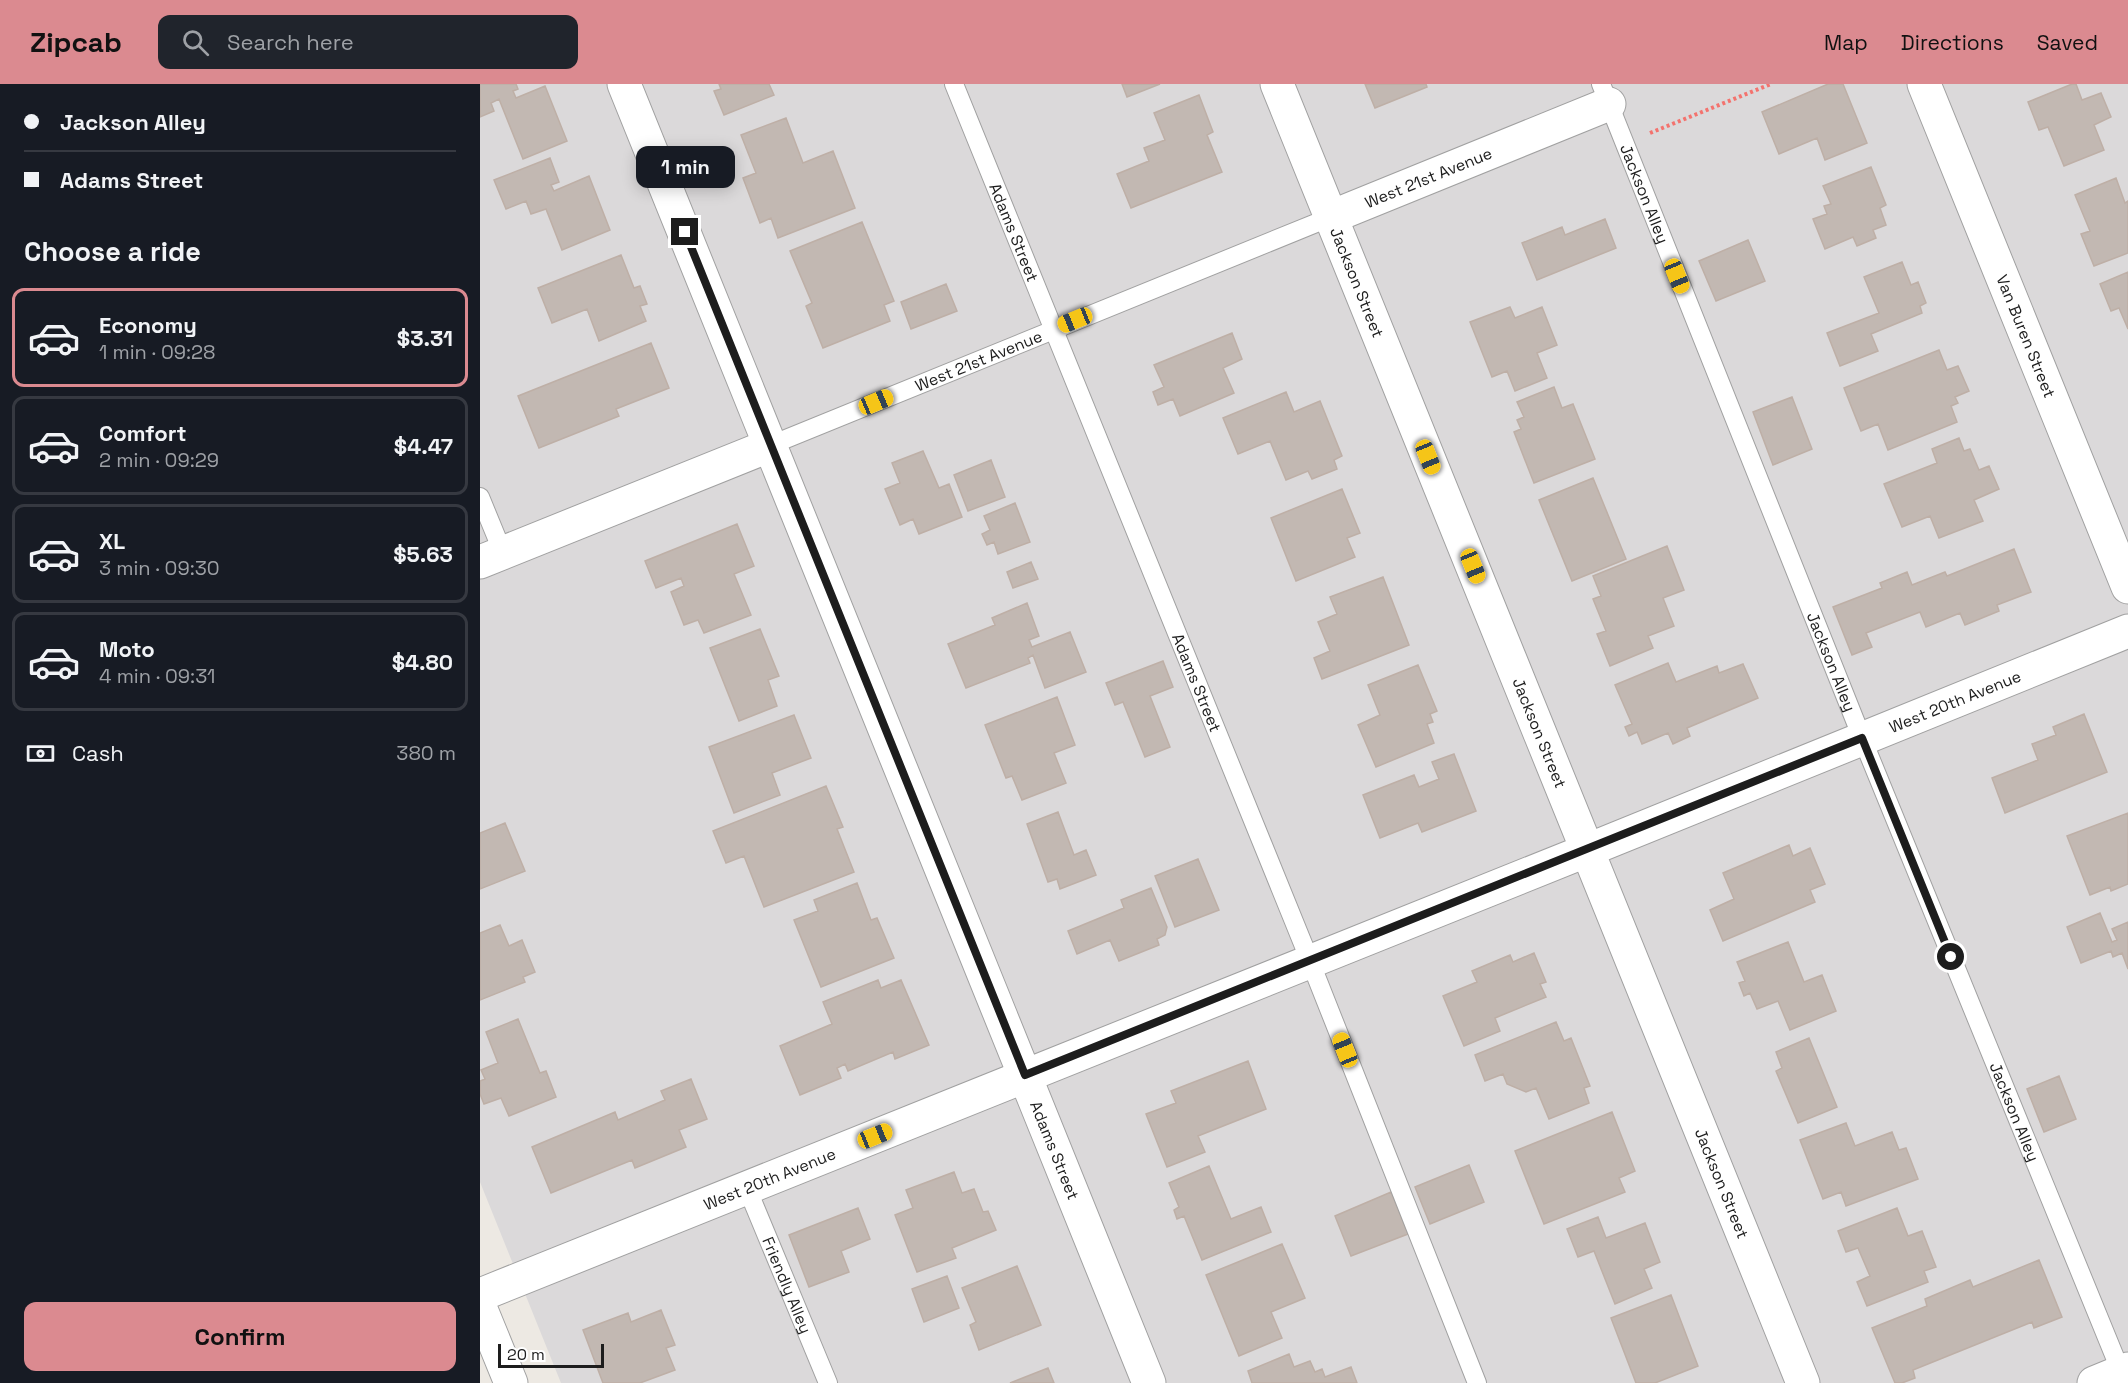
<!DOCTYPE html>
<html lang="en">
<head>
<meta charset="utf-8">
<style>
	body { margin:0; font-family:"Space Grotesk",sans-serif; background:#20242c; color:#f1f3f6; height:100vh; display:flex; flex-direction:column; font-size:22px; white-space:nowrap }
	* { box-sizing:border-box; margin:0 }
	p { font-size:20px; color:#9ea1a6 }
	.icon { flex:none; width:33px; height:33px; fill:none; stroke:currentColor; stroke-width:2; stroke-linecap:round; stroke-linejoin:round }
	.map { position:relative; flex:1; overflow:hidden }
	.drawer { display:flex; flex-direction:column; background:#171b24; width:480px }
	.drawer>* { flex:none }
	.guide { display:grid; align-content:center; height:132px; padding:0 24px; background:#171b24 }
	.scale { position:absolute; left:18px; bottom:15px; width:106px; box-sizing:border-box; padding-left:6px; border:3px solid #1d1d1d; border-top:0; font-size:16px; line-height:21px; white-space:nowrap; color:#1d1d1d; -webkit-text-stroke:4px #fff; paint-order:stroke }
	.end { position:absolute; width:27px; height:27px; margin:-14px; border:8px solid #1d1d1d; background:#fff; box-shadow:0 0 0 3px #fff }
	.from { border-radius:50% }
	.bubble { position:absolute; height:42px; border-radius:12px; background:#171b24; box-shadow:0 3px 15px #0003; font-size:20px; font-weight:600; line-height:42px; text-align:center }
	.car { position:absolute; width:18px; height:36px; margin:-18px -9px; border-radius:8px; box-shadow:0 0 4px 2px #0007; background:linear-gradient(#f5c518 24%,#345 0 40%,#f5c518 0 76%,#345 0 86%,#f5c518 0) }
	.guide b { display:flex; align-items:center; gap:21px; height:57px; font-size:22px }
	.guide b+b { border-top:2px solid #363941 }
	.guide i { width:15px; height:15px; background:#f1f3f6 }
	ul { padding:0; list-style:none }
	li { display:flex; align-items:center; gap:18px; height:99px; margin:0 12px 9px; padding:0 12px; border:3px solid #363941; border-radius:12px }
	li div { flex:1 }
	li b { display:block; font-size:22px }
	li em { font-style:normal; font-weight:600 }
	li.selected { border-color:#db8a90 }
	li>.icon { width:54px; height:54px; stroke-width:1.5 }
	h2 { padding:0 24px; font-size:27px; line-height:72px }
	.pay { display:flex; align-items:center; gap:15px; height:66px; padding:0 24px; font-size:22px }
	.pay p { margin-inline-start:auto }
	.action { display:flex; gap:12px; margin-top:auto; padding:12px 24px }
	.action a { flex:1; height:69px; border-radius:12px; background:#db8a90; color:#111; font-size:24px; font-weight:600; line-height:69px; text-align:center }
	header { display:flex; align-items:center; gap:36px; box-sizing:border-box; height:84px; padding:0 30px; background:#db8a90; color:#111 }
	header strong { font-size:28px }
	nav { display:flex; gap:33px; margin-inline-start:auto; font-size:21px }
	.search { width:420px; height:54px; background:#20242c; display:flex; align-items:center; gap:15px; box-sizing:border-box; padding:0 21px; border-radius:12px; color:#9ea1a6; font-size:22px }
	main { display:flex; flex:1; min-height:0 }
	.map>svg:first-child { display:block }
</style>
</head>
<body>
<header>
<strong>Zipcab</strong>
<div class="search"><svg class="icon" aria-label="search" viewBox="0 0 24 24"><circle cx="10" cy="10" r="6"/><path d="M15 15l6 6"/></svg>Search here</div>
<nav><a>Map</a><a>Directions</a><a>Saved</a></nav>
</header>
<main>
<section class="drawer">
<div class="guide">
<b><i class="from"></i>Jackson Alley</b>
<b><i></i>Adams Street</b>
</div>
<h2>Choose a ride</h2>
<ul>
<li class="selected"><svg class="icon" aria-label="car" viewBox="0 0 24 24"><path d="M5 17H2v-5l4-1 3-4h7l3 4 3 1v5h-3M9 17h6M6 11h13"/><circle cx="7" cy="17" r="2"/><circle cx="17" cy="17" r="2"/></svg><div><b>Economy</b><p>1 min · 09:28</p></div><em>$3.31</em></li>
<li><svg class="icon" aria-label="car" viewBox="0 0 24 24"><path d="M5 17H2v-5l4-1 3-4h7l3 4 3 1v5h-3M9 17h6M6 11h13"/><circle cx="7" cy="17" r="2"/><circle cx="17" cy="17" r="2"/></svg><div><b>Comfort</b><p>2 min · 09:29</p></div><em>$4.47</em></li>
<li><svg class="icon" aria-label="car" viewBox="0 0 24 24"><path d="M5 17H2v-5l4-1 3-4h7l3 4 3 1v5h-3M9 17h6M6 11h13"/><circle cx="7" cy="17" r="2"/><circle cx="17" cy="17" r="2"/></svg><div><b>XL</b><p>3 min · 09:30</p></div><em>$5.63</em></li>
<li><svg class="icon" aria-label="car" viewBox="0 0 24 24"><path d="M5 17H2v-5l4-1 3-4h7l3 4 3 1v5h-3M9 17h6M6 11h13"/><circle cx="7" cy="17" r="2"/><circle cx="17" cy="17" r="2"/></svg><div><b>Moto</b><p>4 min · 09:31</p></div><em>$4.80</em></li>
</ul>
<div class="pay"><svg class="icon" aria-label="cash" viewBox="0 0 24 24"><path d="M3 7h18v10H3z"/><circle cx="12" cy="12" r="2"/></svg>Cash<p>380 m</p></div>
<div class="action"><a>Confirm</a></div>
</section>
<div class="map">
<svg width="1648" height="1299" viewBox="0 0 1648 1299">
	<rect width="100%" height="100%" fill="#ede9e3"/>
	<path fill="#dbd9da" d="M 0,0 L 1648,0 L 1648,1299 L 81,1299 L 0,1098 Z"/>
	<path fill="#c2b8b2" stroke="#beafa6" stroke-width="1.5" d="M 0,0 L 36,0 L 38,5 L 33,7 L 36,14 L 65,2 L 87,57 L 43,75 L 19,15 L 11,19 L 14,27 L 0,33 Z
		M 239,0 L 289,0 L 294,11 L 244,31 L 234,7 L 241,5 Z
		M 642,0 L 680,0 L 647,13 Z
		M 885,0 L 946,0 L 947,3 L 895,24 Z
		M 1348,0 L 1363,0 L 1387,59 L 1345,76 L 1337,54 L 1299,70 L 1282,28 Z
		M 1592,0 L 1596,0 L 1602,16 L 1621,9 L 1631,33 L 1614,41 L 1624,66 L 1584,82 L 1568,43 L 1559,46 L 1548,18 Z
		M 719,11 L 733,48 L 727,51 L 742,88 L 651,124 L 637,90 L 669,77 L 664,64 L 685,56 L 674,29 Z
		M 306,34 L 323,79 L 353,67 L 375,124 L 298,154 L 291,134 L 280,139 L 263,94 L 276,89 L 261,51 Z
		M 70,74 L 79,98 L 71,101 L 74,107 L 109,92 L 130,146 L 82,166 L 66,125 L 51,130 L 46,117 L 26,125 L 14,96 Z
		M 1391,83 L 1406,121 L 1400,124 L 1406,141 L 1393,146 L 1396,154 L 1377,162 L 1373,153 L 1345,165 L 1333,135 L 1347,130 L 1344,122 L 1351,120 L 1343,102 Z
		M 1636,94 L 1645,119 L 1648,117 L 1648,169 L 1614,182 L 1601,150 L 1610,147 L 1595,111 Z
		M 1125,135 L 1136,164 L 1057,196 L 1042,159 L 1082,143 L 1085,151 Z
		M 382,138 L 414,217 L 404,221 L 410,237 L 343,264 L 326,222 L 332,219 L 310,167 Z
		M 1268,156 L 1285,197 L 1236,217 L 1219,177 Z
		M 141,171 L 154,204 L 160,202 L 167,220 L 160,222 L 166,237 L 119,257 L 107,225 L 72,239 L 58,204 Z
		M 1422,178 L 1431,201 L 1438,198 L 1446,219 L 1440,222 L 1442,229 L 1391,250 L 1398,267 L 1360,282 L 1347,249 L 1399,229 L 1384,193 Z
		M 1648,188 L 1648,245 L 1639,224 L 1631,227 L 1620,200 Z
		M 466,200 L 477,227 L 431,245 L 421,218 Z
		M 1030,223 L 1035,234 L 1062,223 L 1077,261 L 1057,269 L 1067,294 L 1035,307 L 1027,287 L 1012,293 L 990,238 Z
		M 752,249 L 762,275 L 743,284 L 754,309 L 700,332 L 693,315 L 678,321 L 673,308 L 684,303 L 674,281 Z
		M 171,259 L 189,304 L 136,325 L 139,332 L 59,364 L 38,312 Z
		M 1459,266 L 1467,286 L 1478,282 L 1489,307 L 1475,313 L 1478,319 L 1471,322 L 1477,338 L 1408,366 L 1398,340 L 1381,347 L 1364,304 Z
		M 1074,303 L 1082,324 L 1093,320 L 1115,375 L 1054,399 L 1034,348 L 1041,345 L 1037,336 L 1044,333 L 1037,318 Z
		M 806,308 L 814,328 L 840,317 L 862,372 L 854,376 L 857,385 L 832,395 L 828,387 L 806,396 L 790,357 L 758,370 L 743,334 Z
		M 1312,313 L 1332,365 L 1293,381 L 1273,328 Z
		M 1479,354 L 1484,367 L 1490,365 L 1499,386 L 1509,382 L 1519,405 L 1494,416 L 1503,437 L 1459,454 L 1450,432 L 1422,443 L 1404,400 L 1457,379 L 1452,365 Z
		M 443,367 L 459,404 L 469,400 L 482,433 L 439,450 L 433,435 L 420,441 L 405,405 L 420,399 L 412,379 Z
		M 511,376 L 525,413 L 488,427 L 474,391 Z
		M 1113,394 L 1146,475 L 1092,497 L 1059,416 Z
		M 862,405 L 880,449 L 867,454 L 875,473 L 816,497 L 791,434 Z
		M 535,419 L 550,458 L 518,470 L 514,458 L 507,461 L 502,450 L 510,446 L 504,432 Z
		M 257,440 L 274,482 L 254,490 L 271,531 L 224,549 L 218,536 L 204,541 L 191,508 L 204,502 L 201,494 L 176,504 L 165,477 Z
		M 1187,462 L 1204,506 L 1183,514 L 1194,542 L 1168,552 L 1173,564 L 1130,582 L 1117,550 L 1126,547 L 1113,515 L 1121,512 L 1113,492 Z
		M 1534,465 L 1551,508 L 1517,521 L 1519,527 L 1485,541 L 1480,529 L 1446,543 L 1440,528 L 1386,549 L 1392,563 L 1372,571 L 1353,523 L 1402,504 L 1400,499 L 1427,488 L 1432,501 L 1465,488 L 1467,492 Z
		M 551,478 L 558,495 L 533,504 L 527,488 Z
		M 903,493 L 929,561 L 842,595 L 834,574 L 850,567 L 838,538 L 857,530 L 850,513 Z
		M 547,519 L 559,552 L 549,556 L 552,563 L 590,548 L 606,588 L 565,604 L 553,571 L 548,574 L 550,579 L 486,604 L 468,560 L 515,541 L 512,534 Z
		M 280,545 L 299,592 L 288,596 L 297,622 L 259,637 L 230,564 Z
		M 683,577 L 693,603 L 670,612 L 690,663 L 665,673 L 643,618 L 635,621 L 626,599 Z
		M 1188,579 L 1196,598 L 1237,582 L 1239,589 L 1263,580 L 1278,614 L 1207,644 L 1210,652 L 1193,660 L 1188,649 L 1162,660 L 1157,648 L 1149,652 L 1145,643 L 1152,640 L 1135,601 Z
		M 938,581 L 957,627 L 950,630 L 953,638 L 947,640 L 954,659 L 896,683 L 878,641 L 900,631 L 888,601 Z
		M 577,613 L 595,661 L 574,669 L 586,699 L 542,716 L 532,692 L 526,694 L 505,641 Z
		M 1604,630 L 1627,688 L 1525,729 L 1512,694 L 1558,676 L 1552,660 L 1576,651 L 1573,643 Z
		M 314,631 L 331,674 L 292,689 L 300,711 L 254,729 L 229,663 Z
		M 974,670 L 996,727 L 942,748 L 938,739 L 900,754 L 883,711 L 934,691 L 939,703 L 959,695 L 952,678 Z
		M 346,702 L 363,743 L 357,745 L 374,788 L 284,823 L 264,772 L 246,779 L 233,747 Z
		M 578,728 L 594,771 L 606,766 L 616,791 L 580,805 L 577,795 L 568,798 L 547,740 Z
		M 1648,729 L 1648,800 L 1631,807 L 1630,803 L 1610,811 L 1587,752 Z
		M 25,739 L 45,787 L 0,805 L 0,749 Z
		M 1309,761 L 1313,772 L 1330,764 L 1345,800 L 1330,806 L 1335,818 L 1243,857 L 1230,826 L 1254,815 L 1243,789 Z
		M 718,775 L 739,826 L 695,843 L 675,792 Z
		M 377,799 L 391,836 L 397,834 L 414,874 L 341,903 L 314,836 L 338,827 L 334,816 Z
		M 671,804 L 687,843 L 685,851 L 677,855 L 679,861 L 639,877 L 630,856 L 597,870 L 588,847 L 644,824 L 641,816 Z
		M 1620,829 L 1632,858 L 1637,856 L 1632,845 L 1648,838 L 1648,885 L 1642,869 L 1633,873 L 1631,867 L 1601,879 L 1587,843 Z
		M 20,841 L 29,862 L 42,856 L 55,888 L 43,893 L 45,898 L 0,916 L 0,849 Z
		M 1308,858 L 1324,898 L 1342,891 L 1356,927 L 1310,946 L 1298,917 L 1277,925 L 1270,909 L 1264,912 L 1259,899 L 1265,897 L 1257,878 Z
		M 1054,869 L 1066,898 L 1060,900 L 1066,913 L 1015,934 L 1020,947 L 984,962 L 963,912 L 997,898 L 992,887 L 1030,871 L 1033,878 Z
		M 398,896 L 401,904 L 421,896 L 449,961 L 415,975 L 413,968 L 368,987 L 365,980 L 357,984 L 361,994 L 320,1011 L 300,962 L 352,940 L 343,918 Z
		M 38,935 L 60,989 L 66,987 L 76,1013 L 29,1032 L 21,1014 L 4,1020 L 0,1010 L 0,997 L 5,995 L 1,986 L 18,979 L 6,948 Z
		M 1076,938 L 1084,957 L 1091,954 L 1110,1002 L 1104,1004 L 1109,1019 L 1069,1035 L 1056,1004 L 1046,1008 L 1027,1000 L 1023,990 L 1005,997 L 995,971 Z
		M 1329,954 L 1357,1023 L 1318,1039 L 1296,987 L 1302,984 L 1296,968 Z
		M 768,977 L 786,1025 L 718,1052 L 725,1068 L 687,1083 L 666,1030 L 696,1019 L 691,1007 Z
		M 1579,992 L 1596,1035 L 1564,1048 L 1547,1005 Z
		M 211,995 L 227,1035 L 199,1046 L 206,1063 L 155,1084 L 152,1076 L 71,1109 L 52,1063 L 135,1028 L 138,1036 L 185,1016 L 181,1007 Z
		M 1132,1028 L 1155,1087 L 1139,1094 L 1145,1108 L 1064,1140 L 1035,1067 Z
		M 1366,1039 L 1375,1062 L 1412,1048 L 1419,1066 L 1426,1064 L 1438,1095 L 1366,1122 L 1361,1108 L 1343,1115 L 1320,1056 Z
		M 989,1081 L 1004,1118 L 950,1140 L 935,1103 Z
		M 729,1082 L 751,1135 L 781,1123 L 791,1148 L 722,1176 L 704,1132 L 697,1135 L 694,1126 L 699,1123 L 689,1099 Z
		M 474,1088 L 482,1109 L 494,1105 L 503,1128 L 508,1127 L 516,1146 L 472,1164 L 476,1174 L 437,1188 L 415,1131 L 433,1124 L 426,1106 Z
		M 911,1108 L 928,1150 L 871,1172 L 855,1132 Z
		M 378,1124 L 390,1155 L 361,1167 L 369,1188 L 329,1203 L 309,1151 Z
		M 1417,1124 L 1428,1152 L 1442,1147 L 1456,1183 L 1444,1187 L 1448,1198 L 1387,1222 L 1377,1198 L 1390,1192 L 1378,1164 L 1366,1168 L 1358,1147 Z
		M 1118,1133 L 1126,1154 L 1165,1139 L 1180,1178 L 1164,1185 L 1172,1204 L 1135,1220 L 1114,1167 L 1098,1173 L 1087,1145 Z
		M 802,1160 L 825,1214 L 791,1228 L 802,1254 L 759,1272 L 726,1191 Z
		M 1559,1176 L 1582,1233 L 1554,1244 L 1552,1238 L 1433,1286 L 1435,1294 L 1422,1299 L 1415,1299 L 1392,1244 L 1447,1222 L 1445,1215 L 1490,1196 L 1493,1203 Z
		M 537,1182 L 561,1241 L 499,1266 L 490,1241 L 496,1238 L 482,1204 Z
		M 467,1192 L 479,1224 L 444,1238 L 432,1205 Z
		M 1191,1211 L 1218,1282 L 1175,1299 L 1156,1299 L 1131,1234 Z
		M 181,1226 L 195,1261 L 186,1264 L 195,1286 L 160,1299 L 123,1299 L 103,1246 L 148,1229 L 151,1238 Z
		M 809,1270 L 814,1283 L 830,1277 L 835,1288 L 842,1285 L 845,1293 L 871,1283 L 877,1299 L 772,1299 L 768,1287 Z
		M 568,1284 L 574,1299 L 530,1299 Z"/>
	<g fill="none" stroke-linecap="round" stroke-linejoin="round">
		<defs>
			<g id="lane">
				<path id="s1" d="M 474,0 L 830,877 L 997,1299"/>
				<path id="s2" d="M 1121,0 L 1382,654 L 1641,1288"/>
				<path id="s3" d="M 291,361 L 851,133"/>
				<path d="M 0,413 L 23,469"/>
				<path id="s4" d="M 267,1104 L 348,1299"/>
			</g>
			<g id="street">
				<path id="s5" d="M 144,0 L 669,1299"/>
				<path id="s6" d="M 797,0 L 1323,1299"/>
				<path id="s7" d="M 1444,0 L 1648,503"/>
				<path id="s8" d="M 851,133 L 1129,20"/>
				<path d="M 0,478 L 291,361"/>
				<path id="s9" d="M 0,1211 L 1108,766 L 1648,547"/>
				<path d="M 0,1223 L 31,1299"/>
				<path d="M 1614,1299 L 1648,1285"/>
			</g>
		</defs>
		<use href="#lane" stroke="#a1a1a1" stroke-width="20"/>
		<use href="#street" stroke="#a1a1a1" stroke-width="35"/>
		<path stroke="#f3736e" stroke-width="4" stroke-dasharray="3 3" stroke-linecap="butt" d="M 1170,49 L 1291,0"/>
		<use href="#lane" stroke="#fff" stroke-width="18"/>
		<use href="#street" stroke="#fff" stroke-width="33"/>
	</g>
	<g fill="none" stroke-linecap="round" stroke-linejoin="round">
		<path stroke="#1d1d1d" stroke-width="8" d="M 205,148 L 545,991 L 1382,654 L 1471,873"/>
	</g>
	<g text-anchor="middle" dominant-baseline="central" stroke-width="5" stroke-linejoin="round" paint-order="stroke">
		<g font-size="16" fill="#1d1d1d" stroke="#fff">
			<text stroke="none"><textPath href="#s8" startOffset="105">West 21st Avenue</textPath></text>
			<text stroke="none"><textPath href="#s2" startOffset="118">Jackson Alley</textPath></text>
			<text stroke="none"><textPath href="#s1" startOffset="160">Adams Street</textPath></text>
			<text stroke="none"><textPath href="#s6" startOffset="214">Jackson Street</textPath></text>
			<text stroke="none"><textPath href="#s7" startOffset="272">Van Buren Street</textPath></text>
			<text stroke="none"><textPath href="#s3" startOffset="224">West 21st Avenue</textPath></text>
			<text stroke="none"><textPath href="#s2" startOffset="622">Jackson Alley</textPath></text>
			<text stroke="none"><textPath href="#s1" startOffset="646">Adams Street</textPath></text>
			<text stroke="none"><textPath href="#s9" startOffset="1590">West 20th Avenue</textPath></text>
			<text stroke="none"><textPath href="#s6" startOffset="700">Jackson Street</textPath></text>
			<text stroke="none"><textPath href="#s2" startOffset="1108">Jackson Alley</textPath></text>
			<text stroke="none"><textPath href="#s5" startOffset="1150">Adams Street</textPath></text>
			<text stroke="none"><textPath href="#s9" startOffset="312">West 20th Avenue</textPath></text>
			<text stroke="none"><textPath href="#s6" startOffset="1186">Jackson Street</textPath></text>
			<text stroke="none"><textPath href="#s4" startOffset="105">Friendly Alley</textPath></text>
		</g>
	</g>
</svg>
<div class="scale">20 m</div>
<i class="end from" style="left:1471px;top:873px"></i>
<i class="end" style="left:205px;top:148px"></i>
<div class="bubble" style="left:156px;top:62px;width:99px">1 min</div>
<i class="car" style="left:1197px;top:192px;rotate:158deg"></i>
<i class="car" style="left:595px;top:236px;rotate:248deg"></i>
<i class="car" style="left:396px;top:318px;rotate:67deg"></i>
<i class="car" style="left:948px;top:373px;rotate:158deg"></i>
<i class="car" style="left:993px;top:482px;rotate:158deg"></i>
<i class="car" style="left:865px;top:966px;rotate:338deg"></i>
<i class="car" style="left:395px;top:1052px;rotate:68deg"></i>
</div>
</main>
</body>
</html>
